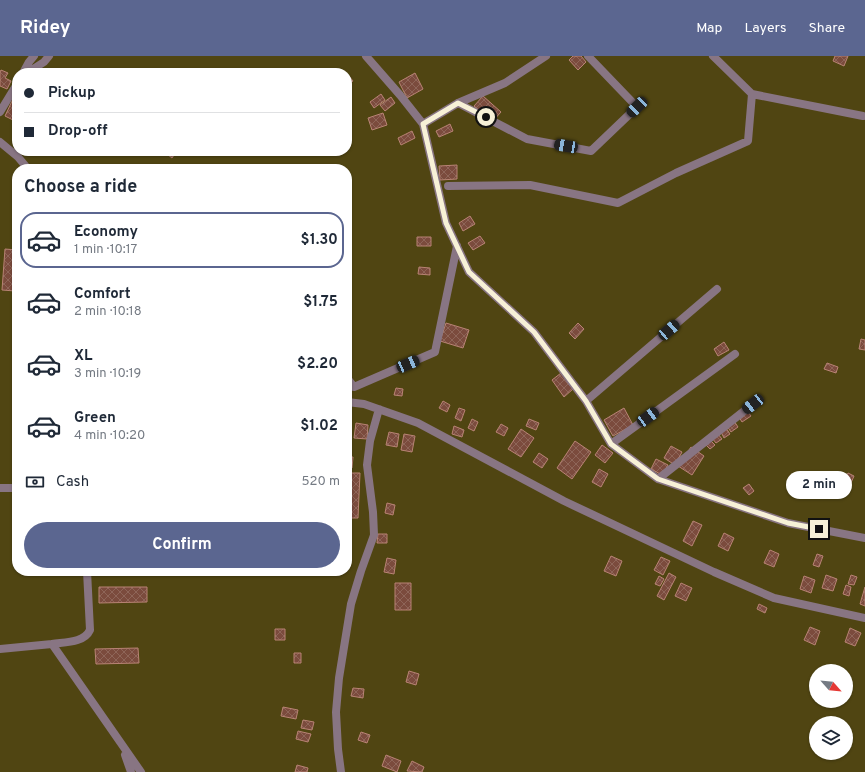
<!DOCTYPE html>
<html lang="en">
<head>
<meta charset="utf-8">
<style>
	body { margin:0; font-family:Overpass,sans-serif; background:#f6f6f7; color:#1f2937; height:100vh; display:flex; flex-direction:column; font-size:15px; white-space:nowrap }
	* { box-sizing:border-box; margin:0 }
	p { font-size:13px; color:#747a83 }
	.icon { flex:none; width:22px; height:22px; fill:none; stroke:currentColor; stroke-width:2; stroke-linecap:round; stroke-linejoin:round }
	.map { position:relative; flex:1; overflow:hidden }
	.drawer { position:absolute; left:12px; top:108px; width:340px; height:412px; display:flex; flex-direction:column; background:#fff; border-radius:16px; box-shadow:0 1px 3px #0004 }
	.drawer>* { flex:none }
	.hud { position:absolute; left:12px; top:12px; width:340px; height:88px; border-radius:16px; box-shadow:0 1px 3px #0004; display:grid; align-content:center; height:88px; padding:0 12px; background:#fff }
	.needle { width:26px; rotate:117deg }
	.controls { position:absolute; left:809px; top:608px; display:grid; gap:8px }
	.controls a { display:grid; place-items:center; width:44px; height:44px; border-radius:50%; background:#fff; box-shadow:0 1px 3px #0004; font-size:20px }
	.end { position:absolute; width:18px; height:18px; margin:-9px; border:5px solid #f7f1d7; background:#111; box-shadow:0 0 0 2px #111 }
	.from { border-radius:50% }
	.bubble { position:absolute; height:28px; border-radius:14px; background:#fff; box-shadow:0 1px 3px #0004; font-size:13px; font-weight:700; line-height:28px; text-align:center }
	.car { position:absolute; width:12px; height:24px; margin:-12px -6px; border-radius:5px; box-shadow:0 0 3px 1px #0007; background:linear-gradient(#222 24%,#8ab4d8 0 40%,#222 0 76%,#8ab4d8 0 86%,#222 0) }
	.hud b { display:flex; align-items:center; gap:14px; height:38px; font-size:15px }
	.hud b+b { border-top:1px solid #e0e1e3 }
	.hud i { width:10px; height:10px; background:#1f2937 }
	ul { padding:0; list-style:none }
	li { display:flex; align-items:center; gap:12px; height:56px; margin:0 8px 6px; padding:0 4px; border:2px solid transparent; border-radius:16px }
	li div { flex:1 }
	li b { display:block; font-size:15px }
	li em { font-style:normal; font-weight:700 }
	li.selected { border-color:#5b6690 }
	li>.icon { width:36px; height:36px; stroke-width:1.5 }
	h2 { padding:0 12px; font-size:18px; line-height:48px }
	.pay { display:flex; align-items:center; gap:10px; height:44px; padding:0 12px; font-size:15px }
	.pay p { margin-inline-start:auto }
	.cta { display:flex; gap:8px; margin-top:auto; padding:8px 12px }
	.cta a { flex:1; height:46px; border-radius:24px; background:#5b6690; color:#fff; font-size:16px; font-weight:700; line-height:46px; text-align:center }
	header { display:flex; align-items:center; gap:24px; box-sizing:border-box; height:56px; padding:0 20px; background:#5b6690; color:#fff }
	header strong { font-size:19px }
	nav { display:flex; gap:22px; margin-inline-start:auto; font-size:14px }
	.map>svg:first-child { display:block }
</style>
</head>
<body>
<header>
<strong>Ridey</strong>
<nav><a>Map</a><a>Layers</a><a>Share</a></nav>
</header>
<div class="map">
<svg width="865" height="716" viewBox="0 0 865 716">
	<defs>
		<pattern id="building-cross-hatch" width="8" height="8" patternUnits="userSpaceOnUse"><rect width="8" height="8" fill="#7b4b3d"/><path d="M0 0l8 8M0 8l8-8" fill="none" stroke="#8e6558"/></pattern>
	</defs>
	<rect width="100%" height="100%" fill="#504512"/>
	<path fill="url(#building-cross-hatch)" stroke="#b88374" d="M 573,0 L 581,0 L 586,6 L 578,14 L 569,4 Z
		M 835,0 L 848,0 L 844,10 L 833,5 Z
		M 1,14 L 8,17 L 5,22 L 11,25 L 7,33 L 0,30 L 0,16 Z
		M 415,17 L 423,33 L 407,42 L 399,26 Z
		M 348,19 L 353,25 L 347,29 L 347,20 Z
		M 381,38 L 385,44 L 374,52 L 370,46 Z
		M 483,40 L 501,56 L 492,66 L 474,50 Z
		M 391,41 L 395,47 L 385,55 L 380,49 Z
		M 13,43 L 17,45 L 17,61 L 15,65 L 5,60 Z
		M 383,57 L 387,69 L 372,74 L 368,62 Z
		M 450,68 L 453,75 L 439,81 L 436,75 Z
		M 412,75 L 415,82 L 401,89 L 398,82 Z
		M 169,95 L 176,96 L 172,102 L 167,98 Z
		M 457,109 L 457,123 L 440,124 L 439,110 Z
		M 470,160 L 475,168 L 463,175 L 459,167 Z
		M 480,180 L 485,187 L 473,194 L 468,187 Z
		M 417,181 L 431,181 L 431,190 L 417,190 Z
		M 5,193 L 17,194 L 15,235 L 2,234 Z
		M 419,211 L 430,212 L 430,219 L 418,218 Z
		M 446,267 L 469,274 L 463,292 L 440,285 Z
		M 578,267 L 584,273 L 575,283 L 569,277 Z
		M 861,283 L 865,284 L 865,294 L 859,293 Z
		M 724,286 L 729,294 L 718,300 L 714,293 Z
		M 827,307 L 838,311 L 836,317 L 824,313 Z
		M 561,317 L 573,333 L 564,341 L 552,324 Z
		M 396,332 L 403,333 L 402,340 L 394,339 Z
		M 443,345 L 450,349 L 447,356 L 439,352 Z
		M 459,352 L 465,354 L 461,365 L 455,362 Z
		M 624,352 L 633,369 L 613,380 L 604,364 Z
		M 748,356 L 751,360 L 742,366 L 739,361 Z
		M 472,363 L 478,366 L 474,375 L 468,372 Z
		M 529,363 L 539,367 L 536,374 L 526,370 Z
		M 734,365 L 738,371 L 731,376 L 727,370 Z
		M 356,367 L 368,369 L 367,383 L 354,382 Z
		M 501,368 L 508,372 L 504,380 L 496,376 Z
		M 454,370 L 464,374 L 462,381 L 452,378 Z
		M 726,372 L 730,378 L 724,382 L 721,376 Z
		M 521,373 L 534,382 L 521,401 L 508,393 Z
		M 347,375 L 351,375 L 351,387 L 347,387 Z
		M 389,376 L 399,378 L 397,391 L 386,389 Z
		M 404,378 L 415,380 L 412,396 L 401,394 Z
		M 718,378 L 722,383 L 716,387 L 712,382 Z
		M 710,384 L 715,389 L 710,393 L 705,388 Z
		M 575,385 L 591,396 L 572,423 L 557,412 Z
		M 602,389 L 613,397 L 605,407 L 595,399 Z
		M 671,390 L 682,396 L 675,409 L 664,402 Z
		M 691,391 L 704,400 L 692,419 L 678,410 Z
		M 539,397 L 548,403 L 542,412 L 533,406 Z
		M 347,401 L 353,401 L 352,412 L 347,412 Z
		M 656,403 L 668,409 L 662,419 L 651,413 Z
		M 599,413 L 608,418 L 601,431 L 592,426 Z
		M 347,417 L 360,417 L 358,462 L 347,462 Z
		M 848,417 L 854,420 L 850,429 L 843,426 Z
		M 749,428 L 754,435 L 749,439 L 743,432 Z
		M 387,447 L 395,449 L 393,459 L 385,457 Z
		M 693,465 L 702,469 L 692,490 L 683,485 Z
		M 724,477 L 734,482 L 728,495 L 718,490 Z
		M 378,478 L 387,478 L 387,487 L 377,487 Z
		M 770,494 L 779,498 L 774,511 L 764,507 Z
		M 817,498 L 823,500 L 819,511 L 813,509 Z
		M 611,500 L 622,505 L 616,520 L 604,515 Z
		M 661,501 L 670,505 L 663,519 L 654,514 Z
		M 387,502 L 396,504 L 394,518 L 384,516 Z
		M 669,517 L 676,521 L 664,544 L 657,540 Z
		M 826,519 L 837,523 L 833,535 L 822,532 Z
		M 851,519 L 857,521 L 854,529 L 848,528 Z
		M 659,520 L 664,523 L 660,530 L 655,528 Z
		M 804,520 L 815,524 L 811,537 L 800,533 Z
		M 395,527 L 411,527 L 411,554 L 395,554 Z
		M 681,527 L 692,532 L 686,545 L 675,540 Z
		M 846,529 L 851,531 L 849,540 L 843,538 Z
		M 99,531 L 147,531 L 147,546 L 99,547 Z
		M 865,531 L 865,550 L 860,548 Z
		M 759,548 L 767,552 L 765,557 L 757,553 Z
		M 810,571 L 820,575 L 815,589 L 804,584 Z
		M 850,572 L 861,577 L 855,590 L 845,586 Z
		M 275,573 L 285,573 L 285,584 L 275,584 Z
		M 138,592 L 139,607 L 96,608 L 95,593 Z
		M 294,597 L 301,597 L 301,607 L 294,607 Z
		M 409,615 L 419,618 L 416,629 L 406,626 Z
		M 353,632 L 364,633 L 363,642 L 351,640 Z
		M 283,651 L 298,654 L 296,663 L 281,660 Z
		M 303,664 L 314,666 L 312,674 L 301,672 Z
		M 298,675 L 311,678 L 308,686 L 296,683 Z
		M 361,676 L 370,679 L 367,687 L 358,684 Z
		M 386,699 L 401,705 L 397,716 L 382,710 Z
		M 412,705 L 424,711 L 422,716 L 407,715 Z
		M 297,709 L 308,712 L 307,716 L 295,716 Z"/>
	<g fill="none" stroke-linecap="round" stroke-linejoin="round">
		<path stroke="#887583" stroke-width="8" d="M 366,0 L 400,39 L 423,68 L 458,47 L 505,27 L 546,0
			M 713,0 L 752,38
			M 23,17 L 29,6 L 34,0
			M 27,17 L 44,6 L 49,0
			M 458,47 L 527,83 L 591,95 L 637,51 L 588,0
			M 0,56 L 17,28
			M 423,68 L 446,167 L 469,216 L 534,276 L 586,345 L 611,388 L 658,423 L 788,467 L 865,482
			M 0,86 L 18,101 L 28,113
			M 448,130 L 530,129 L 618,147 L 676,117 L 748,85 L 752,38 L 863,60
			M 347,322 L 354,331 L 435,296 L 457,190
			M 586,345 L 717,233
			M 347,346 L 364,348 L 418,367 L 564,445 L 714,516 L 774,542 L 865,562
			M 611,388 L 735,298
			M 658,423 L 753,348
			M 0,432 L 17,432
			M 52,588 C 65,586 84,587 90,574 L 87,515
			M 0,593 L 52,588 L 141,716
			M 125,699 L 131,716
			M 341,716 L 338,693 L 336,656 L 339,622 L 351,548 L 361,515 L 374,479 L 373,456 L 367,409 L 370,385 L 379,353"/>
	</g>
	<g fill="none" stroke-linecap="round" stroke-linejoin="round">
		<path stroke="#f7f1d7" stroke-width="5" d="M 486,61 L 458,47 L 423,68 L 446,167 L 469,216 L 534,276 L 586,345 L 611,388 L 658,423 L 788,467 L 819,473"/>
	</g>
</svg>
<div class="controls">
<a><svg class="needle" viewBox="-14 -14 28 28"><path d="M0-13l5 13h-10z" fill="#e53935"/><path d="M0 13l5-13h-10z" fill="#747a83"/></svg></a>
<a><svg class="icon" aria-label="layers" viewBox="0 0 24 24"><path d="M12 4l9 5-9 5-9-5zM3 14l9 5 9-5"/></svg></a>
</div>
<i class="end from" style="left:486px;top:61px"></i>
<i class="end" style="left:819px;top:473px"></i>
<div class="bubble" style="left:786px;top:415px;width:66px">2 min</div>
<i class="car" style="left:637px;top:51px;rotate:226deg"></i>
<i class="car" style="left:566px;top:90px;rotate:280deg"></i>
<i class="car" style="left:669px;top:274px;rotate:49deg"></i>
<i class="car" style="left:408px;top:308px;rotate:67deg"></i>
<i class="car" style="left:753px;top:348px;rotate:232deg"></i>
<i class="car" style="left:648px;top:361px;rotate:54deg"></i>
<div class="hud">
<b><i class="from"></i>Pickup</b>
<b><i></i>Drop-off</b>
</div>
<section class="drawer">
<h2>Choose a ride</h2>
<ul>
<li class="selected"><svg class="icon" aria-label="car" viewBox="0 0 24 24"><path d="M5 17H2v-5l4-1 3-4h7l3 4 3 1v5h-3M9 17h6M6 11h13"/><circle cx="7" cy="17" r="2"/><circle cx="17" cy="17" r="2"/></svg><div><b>Economy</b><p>1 min · 10:17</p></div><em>$1.30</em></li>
<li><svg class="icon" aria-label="car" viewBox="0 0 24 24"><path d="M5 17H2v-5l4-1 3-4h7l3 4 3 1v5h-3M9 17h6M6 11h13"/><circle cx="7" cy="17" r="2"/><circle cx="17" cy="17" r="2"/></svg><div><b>Comfort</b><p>2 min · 10:18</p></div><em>$1.75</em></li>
<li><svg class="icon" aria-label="car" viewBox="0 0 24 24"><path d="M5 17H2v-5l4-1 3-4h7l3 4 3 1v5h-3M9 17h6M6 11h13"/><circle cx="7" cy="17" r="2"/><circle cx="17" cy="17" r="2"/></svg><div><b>XL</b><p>3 min · 10:19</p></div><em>$2.20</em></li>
<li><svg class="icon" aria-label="car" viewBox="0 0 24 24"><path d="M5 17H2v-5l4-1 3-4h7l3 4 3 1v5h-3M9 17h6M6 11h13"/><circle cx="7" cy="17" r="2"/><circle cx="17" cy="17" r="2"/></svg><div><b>Green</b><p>4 min · 10:20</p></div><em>$1.02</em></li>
</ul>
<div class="pay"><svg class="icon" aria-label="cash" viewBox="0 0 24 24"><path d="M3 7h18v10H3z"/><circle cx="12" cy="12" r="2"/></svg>Cash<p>520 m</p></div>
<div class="cta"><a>Confirm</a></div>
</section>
</div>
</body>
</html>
